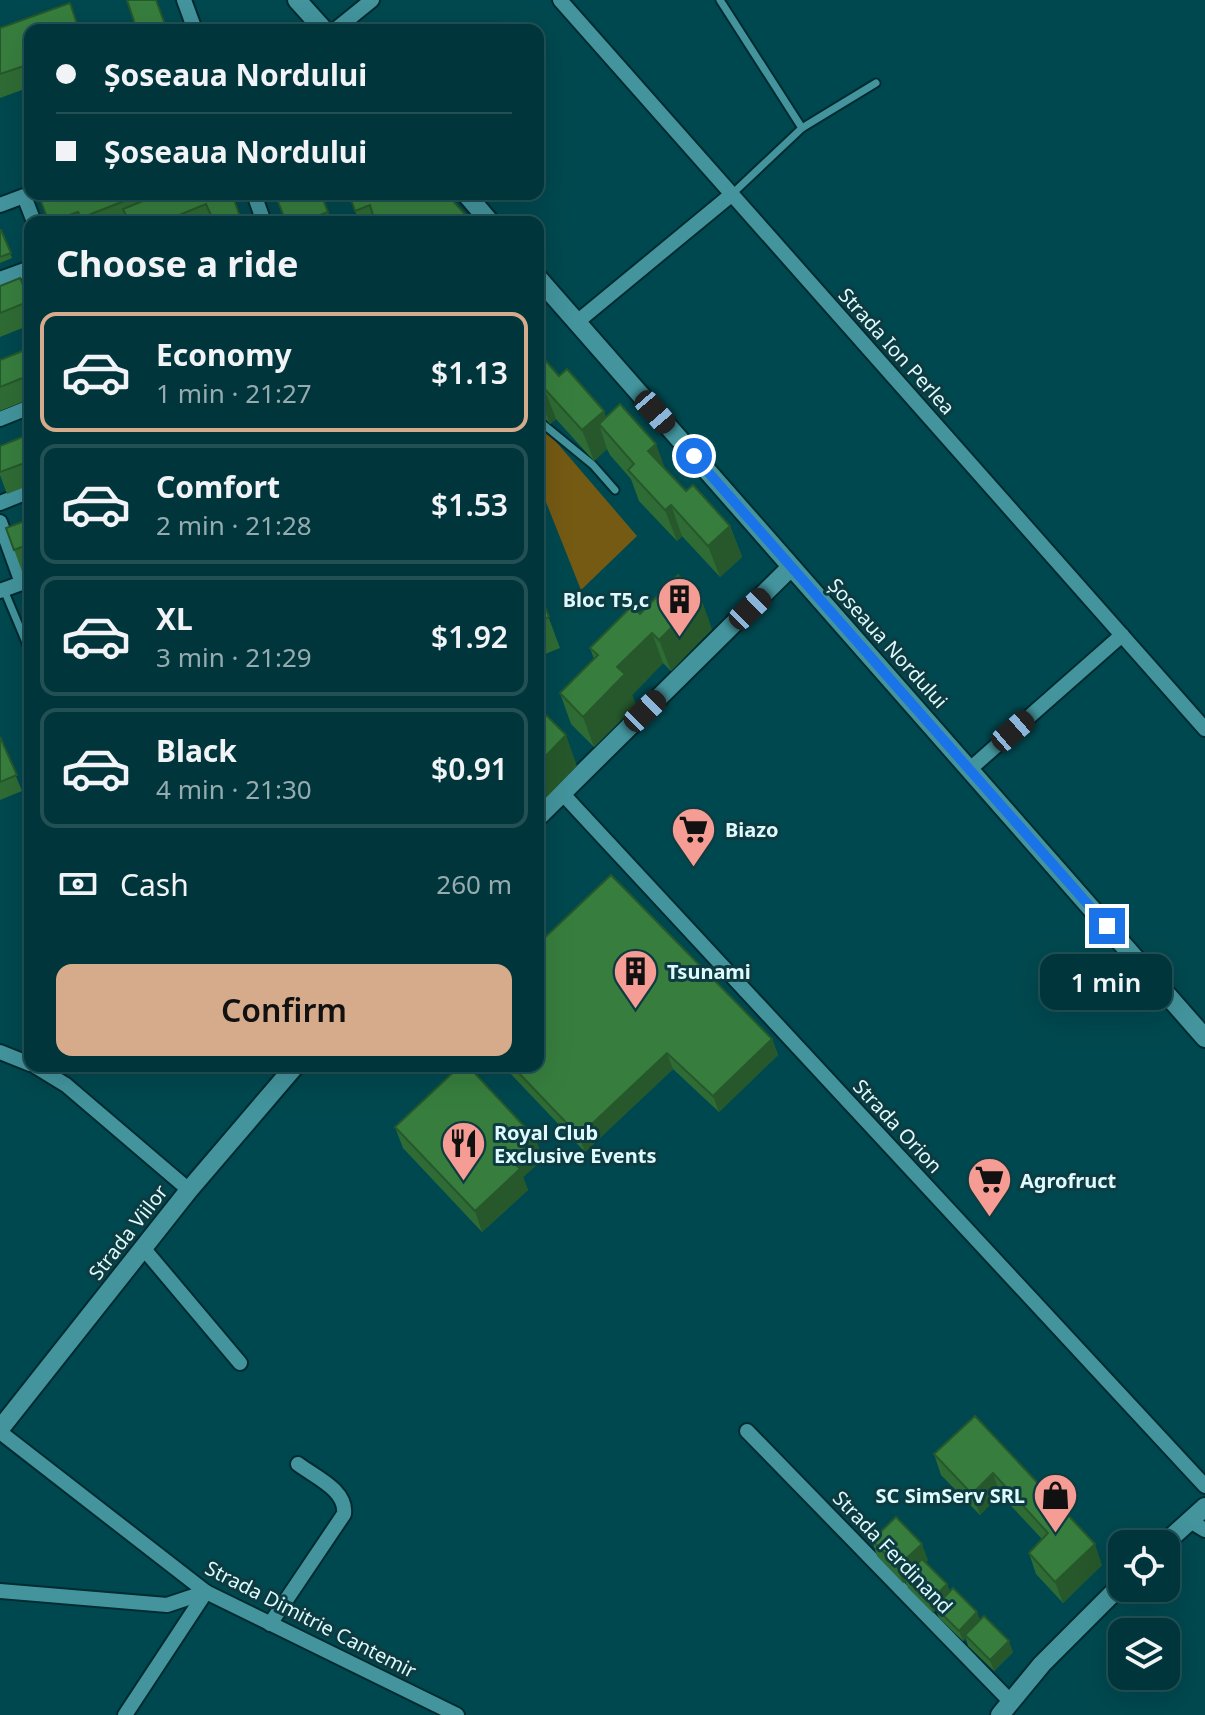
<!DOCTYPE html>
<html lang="en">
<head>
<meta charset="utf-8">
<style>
	:root { --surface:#00363b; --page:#0e4146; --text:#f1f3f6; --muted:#95abaf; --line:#225055; --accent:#d6ab8b }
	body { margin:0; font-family:"Noto Sans",sans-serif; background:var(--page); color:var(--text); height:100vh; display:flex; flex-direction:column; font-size:30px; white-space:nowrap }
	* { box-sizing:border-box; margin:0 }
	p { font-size:26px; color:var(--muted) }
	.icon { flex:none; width:44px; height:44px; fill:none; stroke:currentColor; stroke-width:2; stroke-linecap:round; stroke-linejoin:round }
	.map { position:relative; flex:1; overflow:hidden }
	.drawer { position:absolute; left:24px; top:216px; width:520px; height:856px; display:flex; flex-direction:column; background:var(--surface); border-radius:16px; box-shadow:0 8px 32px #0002,0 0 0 2px var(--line) }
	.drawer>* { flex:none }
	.banner { position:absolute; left:24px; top:24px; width:520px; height:176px; border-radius:16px; box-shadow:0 8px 32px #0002,0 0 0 2px var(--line); display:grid; align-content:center; height:176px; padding:0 32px; background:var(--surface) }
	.controls { position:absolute; left:1108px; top:1530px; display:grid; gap:16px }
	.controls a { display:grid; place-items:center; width:72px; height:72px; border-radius:16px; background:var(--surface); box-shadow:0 8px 32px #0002,0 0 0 2px var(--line); font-size:40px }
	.end { position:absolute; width:36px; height:36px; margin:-18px; border:10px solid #1a73e8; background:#fff; box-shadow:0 0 0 4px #fff }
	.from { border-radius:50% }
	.bubble { position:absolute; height:56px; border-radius:16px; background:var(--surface); box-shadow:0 8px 32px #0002,0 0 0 2px var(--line); font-size:26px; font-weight:600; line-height:56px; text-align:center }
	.car { position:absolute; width:24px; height:48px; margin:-24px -12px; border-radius:10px; box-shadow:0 0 6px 2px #0007; background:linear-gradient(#222 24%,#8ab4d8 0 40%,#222 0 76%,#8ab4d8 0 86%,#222 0) }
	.banner b { display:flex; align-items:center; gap:28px; height:76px; font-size:30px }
	.banner b+b { border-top:2px solid var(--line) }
	.banner i { width:20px; height:20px; background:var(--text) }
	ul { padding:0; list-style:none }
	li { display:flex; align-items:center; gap:24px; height:120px; margin:0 16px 12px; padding:0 16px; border:4px solid var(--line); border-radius:16px }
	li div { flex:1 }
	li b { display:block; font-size:30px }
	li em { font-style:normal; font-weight:600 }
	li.current { border-color:var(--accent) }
	li>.icon { width:72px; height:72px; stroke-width:1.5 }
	h2 { padding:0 32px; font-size:36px; line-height:96px }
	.pay { display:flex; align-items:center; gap:20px; height:88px; padding:0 32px; font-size:30px }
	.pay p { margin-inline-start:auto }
	.cta { display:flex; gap:16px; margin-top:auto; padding:16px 32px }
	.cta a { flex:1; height:92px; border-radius:16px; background:var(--accent); color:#111; font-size:32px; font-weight:600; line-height:92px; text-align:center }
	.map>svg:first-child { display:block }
	.green { fill:#755a14 }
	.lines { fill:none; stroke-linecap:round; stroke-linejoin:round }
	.service-casing { stroke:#002b30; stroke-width:11 }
	.minor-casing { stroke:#002b30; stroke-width:18 }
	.tertiary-casing { stroke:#002b30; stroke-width:22 }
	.service { stroke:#43949d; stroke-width:7 }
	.minor { stroke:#43949d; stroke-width:14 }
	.tertiary { stroke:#43949d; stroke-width:18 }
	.wall { fill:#2f6c35 }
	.shaded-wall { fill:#26582b }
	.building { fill:#377e3e; stroke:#26582b; stroke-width:2 }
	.route { stroke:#1a73e8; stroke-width:10 }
	.labels { text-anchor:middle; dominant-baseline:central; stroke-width:6; stroke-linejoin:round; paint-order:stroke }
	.street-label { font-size:20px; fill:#ddfbff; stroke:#0e3b40 }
	.poi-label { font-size:20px; font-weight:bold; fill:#ddfbff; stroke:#0e3b40; text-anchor:start }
</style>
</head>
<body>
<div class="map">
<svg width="1205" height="1715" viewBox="0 0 1205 1715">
	<rect width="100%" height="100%" fill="#00484f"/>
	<polygon class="green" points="538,425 546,430 637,536 581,590 538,482"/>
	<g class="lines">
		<defs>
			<g id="service">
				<polyline points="720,0 802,128"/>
				<polyline points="731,195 802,128 876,83"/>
				<polyline points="538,420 593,465 615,490"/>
				<polyline points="4,590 30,652"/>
			</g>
			<g id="minor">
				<polyline points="184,0 195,30"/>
				<polyline points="560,0 1205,729"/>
				<polyline points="335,30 372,0"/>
				<polyline points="254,194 264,222"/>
				<polyline points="0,205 24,196 34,222"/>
				<polyline points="0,279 30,268"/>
				<polyline points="577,322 731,195"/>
				<polyline points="0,419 30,407"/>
				<polyline points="0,503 30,491"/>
				<polyline points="0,522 22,583"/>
				<polyline points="0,591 30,580"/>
				<polyline points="970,769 1122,635"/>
				<polyline points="562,793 1205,1486"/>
				<polyline points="0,1052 30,1064"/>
				<polyline points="35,1066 66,1085 189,1190"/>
				<polyline points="144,1249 240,1363"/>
				<polyline points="747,1431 1010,1701"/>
				<polyline points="0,1432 206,1592 457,1715"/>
				<polyline points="1190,1521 1205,1530"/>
				<polyline points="0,1591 167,1605 206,1592"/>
				<path d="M270,1624l74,-110c3,-24 -29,-37 -46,-50"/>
				<polyline points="125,1715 206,1592"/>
			</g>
			<g id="tertiary">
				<polyline points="297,0 324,30"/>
				<polyline points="466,194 490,222"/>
				<polyline points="538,278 1205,1038"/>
				<polyline points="538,817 791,567"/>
				<polyline points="0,1429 189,1190 295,1066"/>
				<polyline points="1164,1544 1205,1507"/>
				<polyline points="1000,1715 1042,1664 1122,1584"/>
			</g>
		</defs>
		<use href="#service" class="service-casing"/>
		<use href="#minor" class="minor-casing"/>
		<use href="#tertiary" class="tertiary-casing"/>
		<use href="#service" class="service"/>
		<use href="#minor" class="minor"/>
		<use href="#tertiary" class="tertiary"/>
	</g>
	<g class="wall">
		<polygon points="0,28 30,30 30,87 0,98"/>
		<polygon points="38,194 232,194 242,222 48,222"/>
		<polygon points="321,194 332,222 286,222"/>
		<polygon points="349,194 472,222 359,222"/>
		<polygon points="0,230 1,230 12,258 0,263"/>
		<polygon points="0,286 30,301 30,325 0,337"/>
		<polygon points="538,342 544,358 559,376 666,470 686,491 730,526 742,557 720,577 682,536 677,541 639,501 631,479 610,455 607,449 594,461 556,419 550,424 538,410"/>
		<polygon points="30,348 30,399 0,411 0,360"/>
		<polygon points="30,434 30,485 7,494 0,475 0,446"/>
		<polygon points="30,519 30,568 22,571 6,528"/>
		<polygon points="538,589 560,648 538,657"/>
		<polygon points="640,614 712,629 671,671 663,663 632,695 636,705 594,747 571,724 560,693 594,659 590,648"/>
		<polygon points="0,737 22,791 0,800"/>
		<polygon points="772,1039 778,1055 719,1112 673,1069 585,1152 506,1069 505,1066 538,1066"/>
		<polygon points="395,1127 535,1138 543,1159 523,1177 528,1190 482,1232 403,1148"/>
		<polygon points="975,1416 1102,1565 1063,1603 1036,1574 1029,1553 1042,1539 1000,1494 980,1515 941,1475 934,1454"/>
		<polygon points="872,1540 928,1560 925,1562 947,1584 950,1592 1013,1652 994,1671 968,1646 966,1638 963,1641 939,1618 936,1610 933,1613 908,1588 905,1581 903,1583 877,1556"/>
	</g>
	<g class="shaded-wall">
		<polygon points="538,342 544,358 538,363"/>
		<polygon points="544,388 556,419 550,424 538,393"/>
		<polygon points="604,411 615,442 599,424 607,449 594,461 582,430"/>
		<polygon points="656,444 667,474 648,451"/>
		<polygon points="671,505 682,536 677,541 665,510"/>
		<polygon points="730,526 742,557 720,577 708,546"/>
		<polygon points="701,598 712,629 671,671 659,640"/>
		<polygon points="652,633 663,663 632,695 636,705 594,747 583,717 617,667"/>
		<polygon points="566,735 577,766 538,806 538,764"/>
		<polygon points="772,1039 778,1055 719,1112 713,1096"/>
		<polygon points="667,1053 673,1069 585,1152 579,1136"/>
		<polygon points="535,1138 543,1159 523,1177 528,1190 482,1232 475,1211 512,1160"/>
		<polygon points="993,1473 1000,1494 980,1515 972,1494"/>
		<polygon points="922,1544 928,1560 907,1580 904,1577 905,1581 903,1583 897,1567"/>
		<polygon points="1095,1544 1102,1565 1063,1603 1055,1582"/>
		<polygon points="947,1584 951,1595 935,1607 936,1610 933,1613 929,1602"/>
		<polygon points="977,1612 981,1622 965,1635 966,1638 963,1641 959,1631"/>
		<polygon points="1009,1641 1013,1652 994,1671 990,1660"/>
	</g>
	<g class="building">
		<polygon points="127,0 156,0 167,30 137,30"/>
		<polygon points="70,3 79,30 30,30 30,64 0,74 0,28"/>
		<polygon points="38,194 142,194 81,218 78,212 49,222"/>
		<polygon points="160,194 232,194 242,222 214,222 206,204 162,222 129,222 123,209"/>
		<polygon points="275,194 321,194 328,212 302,222 286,222"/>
		<polygon points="349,194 447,194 472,222 375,222 370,205 355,211"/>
		<polygon points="0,230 1,230 11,253 0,257"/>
		<polygon points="20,278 30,301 0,313 0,286"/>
		<polygon points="30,348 30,375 0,387 0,360"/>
		<polygon points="538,352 559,376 567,369 604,411 582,430 544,388 538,392"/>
		<polygon points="620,404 656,444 648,451 686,491 693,485 730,526 708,546 671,505 665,510 628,470 634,464 599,424"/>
		<polygon points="30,434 30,461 0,472 0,446"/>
		<polygon points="30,519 30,544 14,550 6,528"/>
		<polygon points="678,575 701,598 659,640 652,633 617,667 625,674 583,717 560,693 598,655 590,648 632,606 640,614"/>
		<polygon points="538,589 549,617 538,622"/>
		<polygon points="543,712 566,735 538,764 538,717"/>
		<polygon points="0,737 17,775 0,782"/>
		<polygon points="611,875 772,1039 713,1096 667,1053 579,1136 512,1066 538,1066 538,944"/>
		<polygon points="460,1066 468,1066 535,1138 512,1160 520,1169 475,1211 395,1127"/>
		<polygon points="975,1416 1095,1544 1055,1582 1029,1553 1048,1533 993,1473 972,1494 934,1454"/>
		<polygon points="896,1517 922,1544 897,1567 872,1540"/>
		<polygon points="922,1559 947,1584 929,1602 904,1577"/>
		<polygon points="953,1588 977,1612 959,1631 935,1607"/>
		<polygon points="984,1616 1009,1641 990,1660 965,1635"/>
	</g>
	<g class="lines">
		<polyline class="route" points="694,456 1107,926"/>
	</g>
	<defs>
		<symbol id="building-pin" viewBox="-11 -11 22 30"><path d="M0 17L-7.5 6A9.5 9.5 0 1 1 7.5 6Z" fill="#f59c94" stroke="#0e3b40"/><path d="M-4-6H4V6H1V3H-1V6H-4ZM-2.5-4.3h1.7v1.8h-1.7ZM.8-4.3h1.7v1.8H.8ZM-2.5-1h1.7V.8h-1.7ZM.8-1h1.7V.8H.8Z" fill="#111"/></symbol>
		<symbol id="supermarket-pin" viewBox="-11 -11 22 30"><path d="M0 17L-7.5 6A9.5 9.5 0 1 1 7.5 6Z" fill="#f59c94" stroke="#0e3b40"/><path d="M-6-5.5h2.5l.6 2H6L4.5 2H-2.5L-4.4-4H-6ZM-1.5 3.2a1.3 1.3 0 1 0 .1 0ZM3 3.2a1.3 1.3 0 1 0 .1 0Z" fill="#111"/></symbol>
		<symbol id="restaurant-pin" viewBox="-11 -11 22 30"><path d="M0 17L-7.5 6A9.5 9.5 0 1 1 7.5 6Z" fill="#f59c94" stroke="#0e3b40"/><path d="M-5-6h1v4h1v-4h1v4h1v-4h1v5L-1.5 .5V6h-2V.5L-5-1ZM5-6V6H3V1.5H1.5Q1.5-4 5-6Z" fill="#111"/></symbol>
		<symbol id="shop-pin" viewBox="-11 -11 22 30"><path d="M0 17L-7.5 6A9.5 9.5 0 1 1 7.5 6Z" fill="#f59c94" stroke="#0e3b40"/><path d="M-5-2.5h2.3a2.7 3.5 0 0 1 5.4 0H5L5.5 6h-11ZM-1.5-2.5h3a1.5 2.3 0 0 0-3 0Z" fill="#111"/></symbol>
	</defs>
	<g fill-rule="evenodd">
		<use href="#building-pin" x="654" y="574" width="51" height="69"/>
		<use href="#supermarket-pin" x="668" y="804" width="51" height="69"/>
		<use href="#building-pin" x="610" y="946" width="51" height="69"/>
		<use href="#restaurant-pin" x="438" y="1118" width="51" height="69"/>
		<use href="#supermarket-pin" x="964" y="1154" width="51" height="69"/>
		<use href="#shop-pin" x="1030" y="1470" width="51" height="69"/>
	</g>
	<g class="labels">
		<g class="street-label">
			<text transform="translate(897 351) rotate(48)">Strada Ion Perlea</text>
			<text transform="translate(888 643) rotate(48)">Șoseaua Nordului</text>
			<text transform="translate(898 1126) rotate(47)">Strada Orion</text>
			<text transform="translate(128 1232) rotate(-52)">Strada Viilor</text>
			<text transform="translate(893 1552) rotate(46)">Strada Ferdinand</text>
			<text transform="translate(311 1619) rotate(27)">Strada Dimitrie Cantemir</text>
		</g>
		<g class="poi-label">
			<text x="649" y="599" text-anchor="end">Bloc T5,c</text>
			<text x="725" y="829">Biazo</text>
			<text x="667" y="971">Tsunami</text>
			<text x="494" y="1132">Royal Club<tspan x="494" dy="23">Exclusive Events</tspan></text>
			<text x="1020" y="1180">Agrofruct</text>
			<text x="1025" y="1495" text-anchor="end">SC SimServ SRL</text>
		</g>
	</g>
</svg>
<div class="controls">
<a><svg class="icon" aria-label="locate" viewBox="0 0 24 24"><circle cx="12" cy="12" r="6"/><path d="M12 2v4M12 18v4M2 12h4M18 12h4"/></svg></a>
<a><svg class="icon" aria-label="layers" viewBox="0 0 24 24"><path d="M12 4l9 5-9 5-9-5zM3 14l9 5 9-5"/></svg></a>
</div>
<i class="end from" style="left:694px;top:456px"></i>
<i class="end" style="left:1107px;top:926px"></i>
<div class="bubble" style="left:1040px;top:954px;width:132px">1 min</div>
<i class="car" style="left:655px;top:412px;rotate:139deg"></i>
<i class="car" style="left:750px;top:609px;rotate:46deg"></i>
<i class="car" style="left:645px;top:711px;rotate:46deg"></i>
<i class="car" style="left:1013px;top:731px;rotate:49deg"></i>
<div class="banner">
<b><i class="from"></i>Șoseaua Nordului</b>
<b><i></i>Șoseaua Nordului</b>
</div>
<section class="drawer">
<h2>Choose a ride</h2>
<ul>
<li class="current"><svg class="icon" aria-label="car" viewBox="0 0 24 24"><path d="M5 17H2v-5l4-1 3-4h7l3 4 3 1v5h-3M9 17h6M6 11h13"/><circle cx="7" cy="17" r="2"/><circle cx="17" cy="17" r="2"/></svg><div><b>Economy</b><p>1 min · 21:27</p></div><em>$1.13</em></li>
<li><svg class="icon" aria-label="car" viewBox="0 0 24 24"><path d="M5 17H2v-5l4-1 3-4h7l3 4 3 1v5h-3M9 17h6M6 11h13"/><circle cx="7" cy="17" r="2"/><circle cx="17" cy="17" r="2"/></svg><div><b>Comfort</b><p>2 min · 21:28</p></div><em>$1.53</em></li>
<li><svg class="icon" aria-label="car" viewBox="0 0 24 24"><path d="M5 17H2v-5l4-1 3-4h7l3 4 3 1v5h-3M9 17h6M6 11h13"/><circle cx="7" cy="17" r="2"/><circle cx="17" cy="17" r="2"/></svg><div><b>XL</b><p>3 min · 21:29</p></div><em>$1.92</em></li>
<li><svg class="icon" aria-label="car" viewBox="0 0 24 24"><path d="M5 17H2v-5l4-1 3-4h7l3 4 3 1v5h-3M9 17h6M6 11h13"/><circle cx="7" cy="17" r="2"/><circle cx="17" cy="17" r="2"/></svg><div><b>Black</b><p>4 min · 21:30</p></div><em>$0.91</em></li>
</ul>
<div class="pay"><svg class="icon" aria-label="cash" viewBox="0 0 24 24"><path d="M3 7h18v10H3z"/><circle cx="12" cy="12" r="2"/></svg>Cash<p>260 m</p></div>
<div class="cta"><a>Confirm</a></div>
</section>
</div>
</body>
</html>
